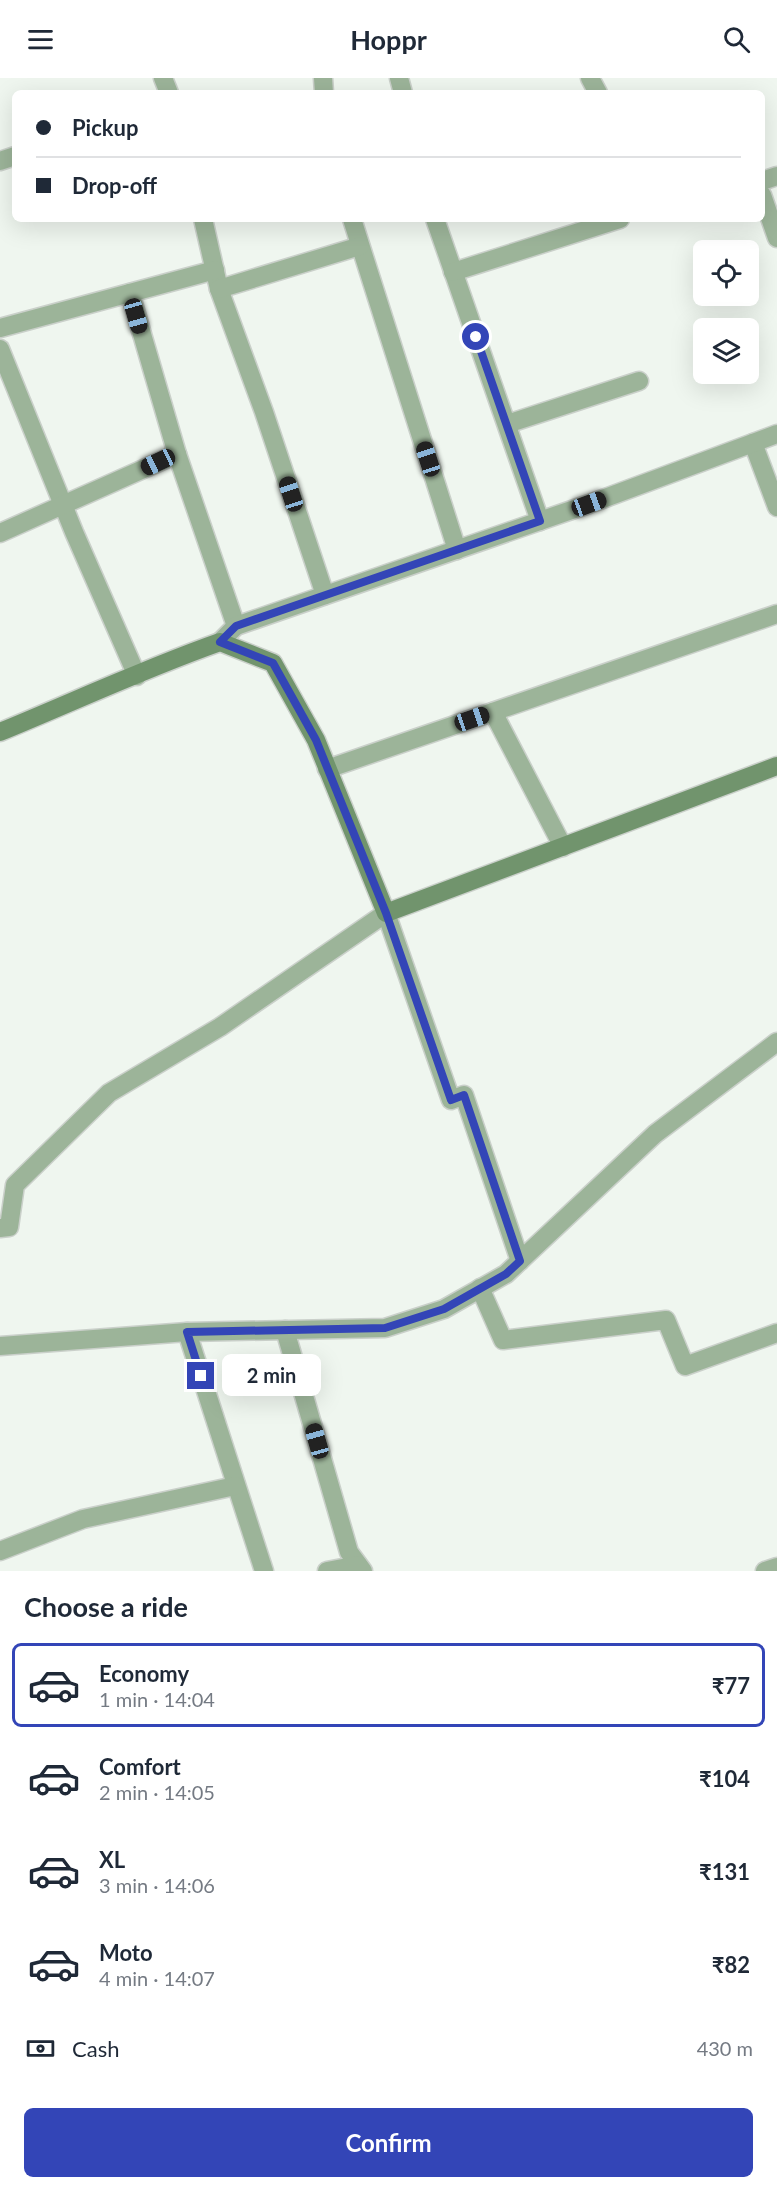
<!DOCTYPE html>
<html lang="en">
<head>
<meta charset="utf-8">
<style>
	:root { --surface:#fff; --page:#f2f2f3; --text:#1f2937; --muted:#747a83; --line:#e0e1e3; --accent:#3345b7 }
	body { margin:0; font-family:Lato,sans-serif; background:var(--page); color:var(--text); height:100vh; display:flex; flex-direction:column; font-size:22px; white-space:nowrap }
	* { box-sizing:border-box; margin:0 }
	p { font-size:20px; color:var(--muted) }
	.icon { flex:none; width:33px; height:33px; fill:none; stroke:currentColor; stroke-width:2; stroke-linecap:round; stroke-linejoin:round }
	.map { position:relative; height:1493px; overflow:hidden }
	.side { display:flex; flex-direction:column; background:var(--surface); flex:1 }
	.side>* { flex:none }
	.hud { position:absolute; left:12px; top:12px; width:753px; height:132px; border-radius:9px; box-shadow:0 6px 24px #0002; display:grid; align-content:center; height:132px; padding:0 24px; background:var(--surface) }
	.buttons { position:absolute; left:693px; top:162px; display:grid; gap:12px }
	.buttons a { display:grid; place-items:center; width:66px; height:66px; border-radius:9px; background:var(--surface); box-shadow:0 6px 24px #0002; font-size:30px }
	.end { position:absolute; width:27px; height:27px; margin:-14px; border:8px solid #3345b7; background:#fff; box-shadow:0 0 0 3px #fff }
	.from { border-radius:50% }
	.bubble { position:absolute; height:42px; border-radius:9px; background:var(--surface); box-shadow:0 6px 24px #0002; font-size:20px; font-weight:700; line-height:42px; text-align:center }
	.car { position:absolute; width:18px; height:36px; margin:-18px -9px; border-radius:8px; box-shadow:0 0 4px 2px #0007; background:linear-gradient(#222 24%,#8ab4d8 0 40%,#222 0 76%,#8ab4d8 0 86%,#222 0) }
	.hud b { display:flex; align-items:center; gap:21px; height:57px; font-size:22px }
	.hud b+b { border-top:2px solid var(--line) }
	.hud i { width:15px; height:15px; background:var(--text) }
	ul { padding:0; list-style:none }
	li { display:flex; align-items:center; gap:18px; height:84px; margin:0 12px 9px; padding:0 12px; border:3px solid transparent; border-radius:9px }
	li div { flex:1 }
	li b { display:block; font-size:22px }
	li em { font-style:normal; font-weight:700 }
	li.active { border-color:var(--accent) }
	li>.icon { width:54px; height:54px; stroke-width:1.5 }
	h2 { padding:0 24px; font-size:27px; line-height:72px }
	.pay { display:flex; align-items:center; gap:15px; height:66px; padding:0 24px; font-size:22px }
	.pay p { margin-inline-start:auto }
	.button { display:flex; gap:12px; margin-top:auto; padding:12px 24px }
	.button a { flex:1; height:69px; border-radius:9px; background:var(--accent); color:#fff; font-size:24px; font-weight:700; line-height:69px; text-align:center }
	header { display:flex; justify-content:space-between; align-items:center; height:78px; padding:0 24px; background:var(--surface); font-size:27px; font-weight:700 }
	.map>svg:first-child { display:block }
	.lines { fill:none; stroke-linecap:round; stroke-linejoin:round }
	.street-casing { stroke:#cad0ca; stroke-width:21 }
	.secondary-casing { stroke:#cad0ca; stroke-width:21 }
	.street { stroke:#9cb499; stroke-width:18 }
	.secondary { stroke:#71946d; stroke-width:18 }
	.route { stroke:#3345b7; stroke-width:8 }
</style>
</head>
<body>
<header><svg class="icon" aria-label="menu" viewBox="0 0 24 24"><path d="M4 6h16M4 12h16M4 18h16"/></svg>Hoppr<svg class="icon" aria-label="search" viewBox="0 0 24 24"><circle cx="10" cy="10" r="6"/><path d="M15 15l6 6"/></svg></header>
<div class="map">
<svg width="777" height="1493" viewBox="0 0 777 1493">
	<rect width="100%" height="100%" fill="#eff6ef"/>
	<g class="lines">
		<defs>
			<g id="street">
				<polyline points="163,0 169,15"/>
				<polyline points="323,0 324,15"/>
				<polyline points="399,0 403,15"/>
				<polyline points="590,0 598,15"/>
				<polyline points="0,83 15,78"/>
				<polyline points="762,103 777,98"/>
				<polyline points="762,117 777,160"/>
				<polyline points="203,141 219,211 264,334 325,517"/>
				<polyline points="352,141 457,472"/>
				<polyline points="435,141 540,443"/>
				<polyline points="453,194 620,141"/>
				<polyline points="219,211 360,168"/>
				<polyline points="130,215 177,376 236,548"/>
				<polyline points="0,250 215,192"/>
				<polyline points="0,271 74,454 137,598"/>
				<polyline points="507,346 639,303"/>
				<polyline points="753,365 777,429"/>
				<polyline points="0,455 177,376"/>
				<polyline points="220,564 236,548 589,426 777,356"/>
				<polyline points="493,634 563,769"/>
				<polyline points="327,691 777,536"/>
				<polyline points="0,1150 9,1149 15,1107 109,1015 220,949 386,835 451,1022 464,1017 520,1183"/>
				<polyline points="480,1210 503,1262 666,1242 685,1288 777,1255"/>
				<polyline points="285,1252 349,1474 363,1493"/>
				<polyline points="187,1254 264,1493"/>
				<polyline points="0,1268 187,1254 385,1250 444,1231 506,1196 655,1056 777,964"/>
				<polyline points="0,1473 83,1441 235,1408"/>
				<polyline points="327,1493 358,1487"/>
				<polyline points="765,1493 777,1489"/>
			</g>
			<path id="secondary" d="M0,654c73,-30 146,-64 220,-90l53,21 43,77 70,173 391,-147"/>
		</defs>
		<use href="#street" class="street-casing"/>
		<use href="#secondary" class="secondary-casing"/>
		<use href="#street" class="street"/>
		<use href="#secondary" class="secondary"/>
	</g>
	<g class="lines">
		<polyline class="route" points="201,1298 187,1254 385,1250 444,1231 506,1196 520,1183 464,1017 451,1022 386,835 316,662 273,585 220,564 236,548 540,443 476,259"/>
	</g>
</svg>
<div class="buttons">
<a><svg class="icon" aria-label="locate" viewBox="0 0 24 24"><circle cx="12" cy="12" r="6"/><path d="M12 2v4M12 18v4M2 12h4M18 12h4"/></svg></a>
<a><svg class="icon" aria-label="layers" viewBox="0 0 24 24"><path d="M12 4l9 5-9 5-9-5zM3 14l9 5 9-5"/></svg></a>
</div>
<i class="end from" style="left:476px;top:259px"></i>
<i class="end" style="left:201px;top:1298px"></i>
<div class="bubble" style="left:222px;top:1276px;width:99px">2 min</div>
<i class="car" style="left:136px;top:238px;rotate:164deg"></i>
<i class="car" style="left:428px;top:381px;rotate:342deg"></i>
<i class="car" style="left:158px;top:384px;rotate:245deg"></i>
<i class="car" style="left:291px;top:416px;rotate:342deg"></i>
<i class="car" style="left:589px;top:426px;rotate:70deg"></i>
<i class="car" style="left:472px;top:641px;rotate:71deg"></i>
<i class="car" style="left:317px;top:1363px;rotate:344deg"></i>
<div class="hud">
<b><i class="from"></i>Pickup</b>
<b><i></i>Drop-off</b>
</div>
</div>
<section class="side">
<h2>Choose a ride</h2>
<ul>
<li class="active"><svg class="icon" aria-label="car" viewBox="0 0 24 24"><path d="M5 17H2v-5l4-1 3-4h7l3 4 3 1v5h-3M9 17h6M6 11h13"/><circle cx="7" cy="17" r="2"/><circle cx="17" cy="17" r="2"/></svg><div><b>Economy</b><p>1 min · 14:04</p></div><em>₹77</em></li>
<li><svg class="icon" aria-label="car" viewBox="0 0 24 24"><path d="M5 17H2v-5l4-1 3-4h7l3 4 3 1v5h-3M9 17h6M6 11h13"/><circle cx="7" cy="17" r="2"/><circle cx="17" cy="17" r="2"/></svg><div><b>Comfort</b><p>2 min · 14:05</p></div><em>₹104</em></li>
<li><svg class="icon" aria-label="car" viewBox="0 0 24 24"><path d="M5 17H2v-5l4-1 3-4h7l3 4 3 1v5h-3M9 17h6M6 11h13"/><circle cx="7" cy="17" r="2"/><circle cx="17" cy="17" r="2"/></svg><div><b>XL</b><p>3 min · 14:06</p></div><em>₹131</em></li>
<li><svg class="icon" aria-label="car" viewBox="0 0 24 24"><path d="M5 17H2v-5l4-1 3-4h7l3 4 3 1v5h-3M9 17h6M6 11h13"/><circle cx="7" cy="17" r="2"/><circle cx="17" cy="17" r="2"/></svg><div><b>Moto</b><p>4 min · 14:07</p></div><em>₹82</em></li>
</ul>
<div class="pay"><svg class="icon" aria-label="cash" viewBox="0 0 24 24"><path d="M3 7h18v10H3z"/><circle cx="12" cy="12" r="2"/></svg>Cash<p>430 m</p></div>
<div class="button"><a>Confirm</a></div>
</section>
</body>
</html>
